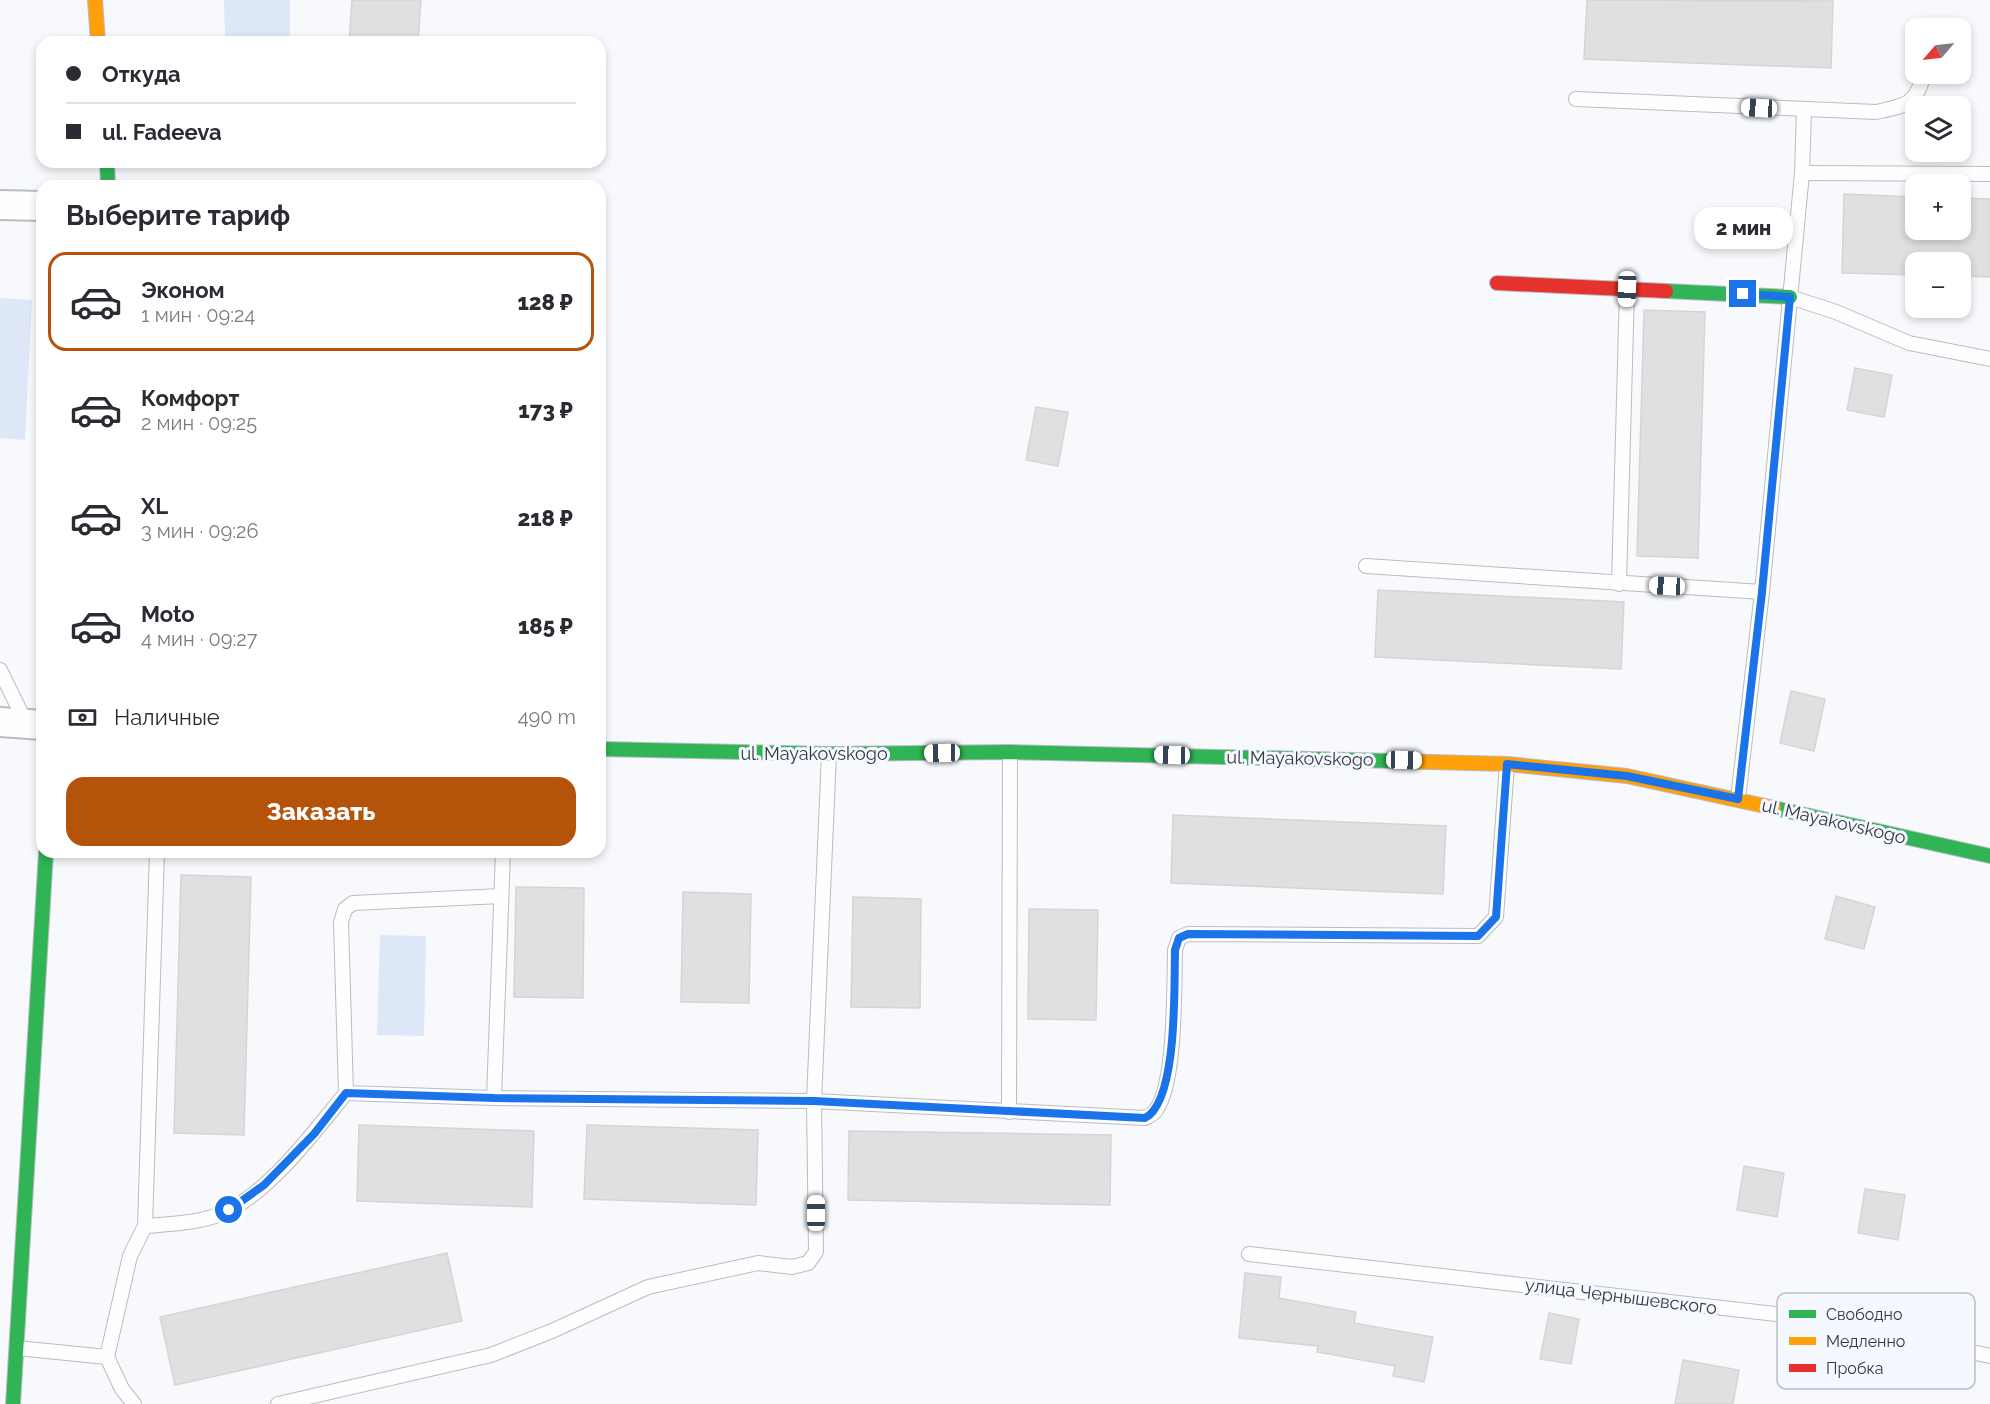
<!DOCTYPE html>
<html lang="ru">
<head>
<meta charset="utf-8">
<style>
	:root { --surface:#fff; --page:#f7f7f7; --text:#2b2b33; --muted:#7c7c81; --line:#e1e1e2; --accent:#b45309 }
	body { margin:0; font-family:Raleway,sans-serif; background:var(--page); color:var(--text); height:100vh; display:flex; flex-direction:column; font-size:22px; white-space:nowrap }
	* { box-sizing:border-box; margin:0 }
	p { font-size:20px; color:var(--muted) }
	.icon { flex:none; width:33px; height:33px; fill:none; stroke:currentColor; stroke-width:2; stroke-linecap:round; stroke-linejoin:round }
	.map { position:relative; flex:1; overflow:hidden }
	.details { position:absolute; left:36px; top:180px; width:570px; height:678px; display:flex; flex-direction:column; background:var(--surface); border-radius:18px; box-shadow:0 3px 9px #0003 }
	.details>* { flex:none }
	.guide { position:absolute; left:36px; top:36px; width:570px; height:132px; border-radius:18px; box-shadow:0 3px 9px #0003; display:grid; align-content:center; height:132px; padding:0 30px; background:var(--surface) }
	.needle { width:39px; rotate:242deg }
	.fabs { position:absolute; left:1905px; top:18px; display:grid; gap:12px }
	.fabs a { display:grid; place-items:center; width:66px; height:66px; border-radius:12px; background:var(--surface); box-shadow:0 3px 9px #0003; font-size:30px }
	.end { position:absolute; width:27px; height:27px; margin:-14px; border:8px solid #1a73e8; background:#fff; box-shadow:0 0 0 3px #fff }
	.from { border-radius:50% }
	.bubble { position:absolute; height:42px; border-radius:18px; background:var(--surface); box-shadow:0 3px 9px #0003; font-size:20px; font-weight:800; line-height:42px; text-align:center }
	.car { position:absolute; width:18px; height:36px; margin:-18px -9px; border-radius:8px; box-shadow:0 0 4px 2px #0007; background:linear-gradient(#fff 24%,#345 0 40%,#fff 0 76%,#345 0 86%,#fff 0) }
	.guide b { display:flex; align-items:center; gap:21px; height:57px; font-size:22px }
	.guide b+b { border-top:2px solid var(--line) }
	.guide i { width:15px; height:15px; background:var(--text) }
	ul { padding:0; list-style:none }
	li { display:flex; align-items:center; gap:18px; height:99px; margin:0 12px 9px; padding:0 18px; border:3px solid transparent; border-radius:18px }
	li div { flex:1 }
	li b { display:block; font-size:22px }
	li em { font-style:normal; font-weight:800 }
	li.current { border-color:var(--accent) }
	li>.icon { width:54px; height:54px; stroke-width:1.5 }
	h2 { padding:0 30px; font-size:27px; line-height:72px }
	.pay { display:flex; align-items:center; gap:15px; height:66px; padding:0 30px; font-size:22px }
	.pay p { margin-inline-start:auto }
	.button { display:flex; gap:12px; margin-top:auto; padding:12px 30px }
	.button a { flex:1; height:69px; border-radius:18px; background:var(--accent); color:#fff; font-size:24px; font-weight:800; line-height:69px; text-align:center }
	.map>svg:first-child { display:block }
	.green { fill:#dee7f8 }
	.building { fill:#dee1df; stroke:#d3d6d4; stroke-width:1.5 }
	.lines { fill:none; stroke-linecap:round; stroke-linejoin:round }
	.lane-casing { stroke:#b9bcc0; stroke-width:16 }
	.street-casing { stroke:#b9bcc0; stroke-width:32 }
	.fast-casing { stroke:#b9bcc0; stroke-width:16 }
	.slow-casing { stroke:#b9bcc0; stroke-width:16 }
	.jam-casing { stroke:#b9bcc0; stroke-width:16 }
	.lane { stroke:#fefeff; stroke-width:14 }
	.street { stroke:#fefeff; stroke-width:28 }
	.fast { stroke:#30b455; stroke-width:14 }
	.slow { stroke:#ff9f0a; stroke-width:14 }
	.jam { stroke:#e5322d; stroke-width:14 }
	.route { stroke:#1a73e8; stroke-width:8 }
	.labels { text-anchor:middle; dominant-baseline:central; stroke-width:6; stroke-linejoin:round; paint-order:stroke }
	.street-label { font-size:18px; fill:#35393f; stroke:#f5f8ff }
	.key { fill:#f5f8ff; stroke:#bbbfc5; stroke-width:1.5 }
	.key-label { font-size:16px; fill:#35393f }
</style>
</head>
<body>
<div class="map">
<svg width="1990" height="1404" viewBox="0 0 1990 1404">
	<rect width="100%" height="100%" fill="#f7f9fd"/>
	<g class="green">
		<polygon points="224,0 290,0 290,42 225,42"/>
		<polygon points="0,298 32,300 25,440 0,438"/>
		<polygon points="380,935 426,936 424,1036 377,1035"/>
	</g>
	<g class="building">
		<polygon points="352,0 421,0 418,42 349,42"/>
		<polygon points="1587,0 1833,1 1831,68 1584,59"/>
		<polygon points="1844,194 1916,197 1916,230 1960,230 1960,198 1990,199 1990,277 1960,276 1960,262 1916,262 1916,275 1842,273"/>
		<polygon points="1644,310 1705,312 1698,558 1637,556"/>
		<polygon points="1855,368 1892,375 1884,417 1847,410"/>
		<polygon points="1036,407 1068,412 1058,466 1026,460"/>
		<polygon points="1378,590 1624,602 1621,669 1375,657"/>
		<polygon points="1791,691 1825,699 1814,751 1780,743"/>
		<polygon points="1173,815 1446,826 1443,894 1171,883"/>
		<polygon points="181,875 251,877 244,1135 174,1133"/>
		<polygon points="516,887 584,888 583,998 514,997"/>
		<polygon points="683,892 751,894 749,1003 681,1002"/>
		<polygon points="1836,896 1875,907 1864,949 1825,939"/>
		<polygon points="853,897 921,899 920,1008 851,1007"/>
		<polygon points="1029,909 1098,910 1096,1020 1028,1019"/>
		<polygon points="359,1125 534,1131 532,1207 357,1201"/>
		<polygon points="587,1125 758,1130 756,1205 584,1199"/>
		<polygon points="849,1131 1111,1135 1110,1205 848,1200"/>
		<polygon points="1744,1166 1784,1173 1777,1217 1737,1210"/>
		<polygon points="1865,1189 1905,1195 1898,1240 1858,1233"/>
		<polygon points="447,1253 462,1321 175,1385 160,1317"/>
		<polygon points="1245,1273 1281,1277 1279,1298 1356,1312 1354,1323 1433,1337 1424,1382 1393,1376 1395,1366 1317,1352 1318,1346 1239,1338"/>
		<polygon points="1549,1313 1579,1319 1571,1364 1540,1359"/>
		<polygon points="1683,1360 1739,1370 1733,1404 1675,1404"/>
	</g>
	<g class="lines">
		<defs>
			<g id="lane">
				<path d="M1576,99l300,13c29,-6 40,-7 48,-38"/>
				<polyline points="1802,173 1990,174"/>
				<polyline points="1790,297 1836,312 1909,343 1990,359"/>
				<polyline points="1366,566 1762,592"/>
				<polyline points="1619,584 1627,289"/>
				<polyline points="0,670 26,723"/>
				<polyline points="1738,799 1762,592 1802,173 1804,110"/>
				<path d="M346,1093l148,5 320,3 331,17c4,-2 9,-4 11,-8 20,-27 18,-124 19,-160l4,-12 9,-4 290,2 18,-19 11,-153"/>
				<polyline points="494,1098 503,852"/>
				<polyline points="1009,1112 1010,752"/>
				<path d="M145,1226c27,-2 60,-3 85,-16 45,-25 84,-78 116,-117l-5,-171 4,-13 8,-6 148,-7"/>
				<polyline points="1249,1254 1802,1317 1990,1356"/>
				<polyline points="17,1348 107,1357 122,1389 134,1404"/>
				<polyline points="107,1357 130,1256 145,1226 157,852"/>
				<polyline points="278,1404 491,1355 552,1331 648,1287 758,1263 792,1267 808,1263 816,1252 814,1101 829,754"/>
			</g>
			<g id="street">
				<polyline points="0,205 42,206"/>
				<polyline points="0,722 42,725"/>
			</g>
			<g id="fast">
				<polyline points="107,162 108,186"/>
				<polyline points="1666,291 1790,297"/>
				<polyline points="600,749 829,754 1010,752 1393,761"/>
				<polyline points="1774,808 1990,856"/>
				<polyline points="13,1404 46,852"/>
			</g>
			<g id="slow">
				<polyline points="95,0 98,42"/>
				<polyline points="1393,761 1507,764 1627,776 1774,808"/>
			</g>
			<polyline id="jam" points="1497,283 1666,291"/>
		</defs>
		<use href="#lane" class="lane-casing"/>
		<use href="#street" class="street-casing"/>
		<use href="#fast" class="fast-casing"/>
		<use href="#slow" class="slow-casing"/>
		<use href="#jam" class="jam-casing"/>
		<use href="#lane" class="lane"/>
		<use href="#street" class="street"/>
		<use href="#fast" class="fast"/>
		<use href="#slow" class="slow"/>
		<use href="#jam" class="jam"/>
	</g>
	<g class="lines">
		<path class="route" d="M229,1210l35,-25 50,-51 32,-41 148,5 320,3 331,17c33,-17 29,-132 30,-168l4,-12 9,-4 290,2 18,-19 11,-153 120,12 111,23 24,-207 28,-295 -47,-3"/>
	</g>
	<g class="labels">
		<g class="street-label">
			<text x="814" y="753">ul. Mayakovskogo</text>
			<text transform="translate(1300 758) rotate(1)">ul. Mayakovskogo</text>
			<text transform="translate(1834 821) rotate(13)">ul. Mayakovskogo</text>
			<text transform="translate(1621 1296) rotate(7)">улица Чернышевского</text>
		</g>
	</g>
	<rect x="1777" y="1293" width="198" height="96" rx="9" class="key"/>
	<rect x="1789" y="1310" width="27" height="8" fill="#30b455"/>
	<rect x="1789" y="1337" width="27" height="8" fill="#ff9f0a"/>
	<rect x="1789" y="1364" width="27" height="8" fill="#e5322d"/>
	<g class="key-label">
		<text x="1826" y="1320">Свободно</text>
		<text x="1826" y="1347">Медленно</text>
		<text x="1826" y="1374">Пробка</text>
	</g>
</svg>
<div class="fabs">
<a><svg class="needle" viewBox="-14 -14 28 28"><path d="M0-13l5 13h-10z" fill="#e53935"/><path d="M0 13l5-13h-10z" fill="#7c7c81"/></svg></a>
<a><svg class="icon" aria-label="layers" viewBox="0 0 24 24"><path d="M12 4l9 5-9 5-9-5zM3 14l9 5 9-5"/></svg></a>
<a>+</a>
<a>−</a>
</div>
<i class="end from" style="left:229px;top:1210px"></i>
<i class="end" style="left:1743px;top:294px"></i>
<div class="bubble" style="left:1694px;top:207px;width:99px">2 мин</div>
<i class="car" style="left:1759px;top:108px;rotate:273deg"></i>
<i class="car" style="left:1627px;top:289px;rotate:182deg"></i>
<i class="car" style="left:1667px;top:586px;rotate:273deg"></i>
<i class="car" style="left:942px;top:753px;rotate:269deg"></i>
<i class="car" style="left:1172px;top:755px;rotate:271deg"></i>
<i class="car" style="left:1404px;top:760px;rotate:91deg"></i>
<i class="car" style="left:816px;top:1213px;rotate:0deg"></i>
<div class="guide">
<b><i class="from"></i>Откуда</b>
<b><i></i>ul. Fadeeva</b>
</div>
<section class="details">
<h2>Выберите тариф</h2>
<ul>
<li class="current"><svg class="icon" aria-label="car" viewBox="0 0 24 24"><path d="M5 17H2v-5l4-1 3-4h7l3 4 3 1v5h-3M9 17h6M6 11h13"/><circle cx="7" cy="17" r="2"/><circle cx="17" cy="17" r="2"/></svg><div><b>Эконом</b><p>1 мин · 09:24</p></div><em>128 ₽</em></li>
<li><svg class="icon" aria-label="car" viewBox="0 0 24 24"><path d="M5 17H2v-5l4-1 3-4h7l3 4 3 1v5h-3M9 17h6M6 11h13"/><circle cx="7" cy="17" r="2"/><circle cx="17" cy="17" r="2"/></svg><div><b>Комфорт</b><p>2 мин · 09:25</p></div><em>173 ₽</em></li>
<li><svg class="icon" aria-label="car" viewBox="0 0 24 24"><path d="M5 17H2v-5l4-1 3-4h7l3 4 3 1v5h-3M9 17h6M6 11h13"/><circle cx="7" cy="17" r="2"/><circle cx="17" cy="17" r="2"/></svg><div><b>XL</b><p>3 мин · 09:26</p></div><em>218 ₽</em></li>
<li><svg class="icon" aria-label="car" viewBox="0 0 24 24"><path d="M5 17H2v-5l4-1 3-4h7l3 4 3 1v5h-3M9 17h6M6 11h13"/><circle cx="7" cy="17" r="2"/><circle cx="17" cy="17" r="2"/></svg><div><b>Moto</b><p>4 мин · 09:27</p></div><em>185 ₽</em></li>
</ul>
<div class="pay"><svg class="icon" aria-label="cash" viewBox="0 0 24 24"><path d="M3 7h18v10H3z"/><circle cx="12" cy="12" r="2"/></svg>Наличные<p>490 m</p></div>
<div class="button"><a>Заказать</a></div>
</section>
</div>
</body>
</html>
